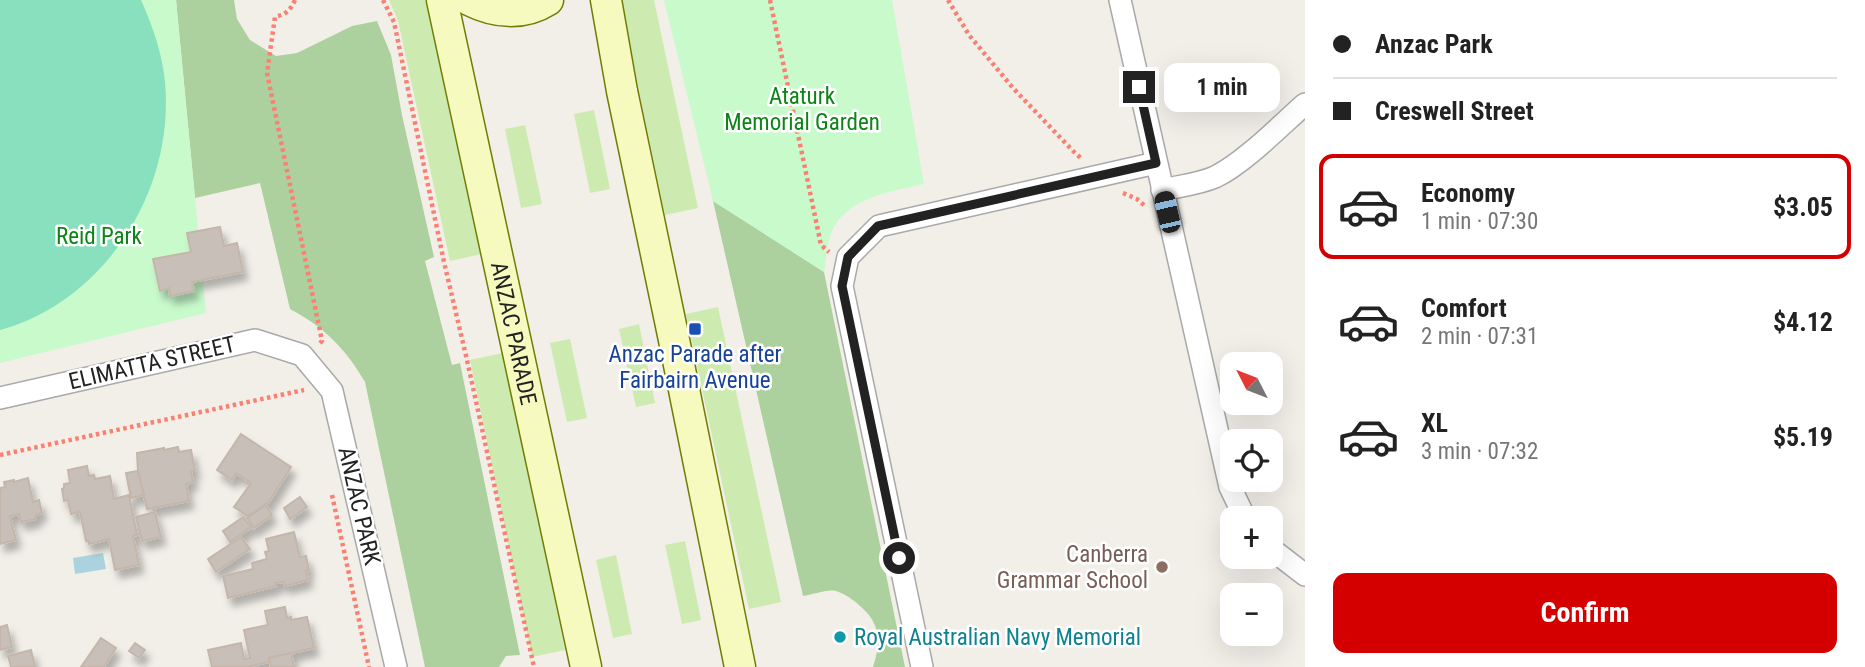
<!DOCTYPE html>
<html lang="en">
<head>
<meta charset="utf-8">
<style>
	:root { --surface:#fff; --page:#f6f6f6; --text:#222; --muted:#767676; --line:#e0e0e0; --accent:#d40000 }
	body { margin:0; font-family:"Roboto Condensed",sans-serif; background:var(--page); color:var(--text); height:100vh; display:flex; flex-direction:column; font-size:26px; white-space:nowrap }
	* { box-sizing:border-box; margin:0 }
	p { font-size:23px; color:var(--muted) }
	.icon { flex:none; width:38px; height:38px; fill:none; stroke:currentColor; stroke-width:2; stroke-linecap:round; stroke-linejoin:round }
	.map { position:relative; flex:1; overflow:hidden }
	.panel { display:flex; flex-direction:column; background:var(--surface); width:560px }
	.panel>* { flex:none }
	.top-card { display:grid; align-content:center; height:154px; padding:0 28px; background:var(--surface) }
	.needle { width:46px; rotate:312deg }
	.buttons { position:absolute; left:1220px; top:352px; display:grid; gap:14px }
	.buttons a { display:grid; place-items:center; width:63px; height:63px; border-radius:14px; background:var(--surface); box-shadow:0 7px 28px #0002; font-size:35px }
	.end { position:absolute; width:32px; height:32px; margin:-16px; border:9px solid #222; background:#fff; box-shadow:0 0 0 4px #fff }
	.from { border-radius:50% }
	.bubble { position:absolute; height:49px; border-radius:14px; background:var(--surface); box-shadow:0 7px 28px #0002; font-size:23px; font-weight:700; line-height:49px; text-align:center }
	.car { position:absolute; width:21px; height:42px; margin:-21px -10px; border-radius:9px; box-shadow:0 0 5px 2px #0007; background:linear-gradient(#222 24%,#8ab4d8 0 40%,#222 0 76%,#8ab4d8 0 86%,#222 0) }
	.top-card b { display:flex; align-items:center; gap:24px; height:66px; font-size:26px }
	.top-card b+b { border-top:2px solid var(--line) }
	.top-card i { width:18px; height:18px; background:var(--text) }
	ul { padding:0; list-style:none }
	li { display:flex; align-items:center; gap:21px; height:105px; margin:0 14px 10px; padding:0 14px; border:4px solid transparent; border-radius:14px }
	li div { flex:1 }
	li b { display:block; font-size:26px }
	li em { font-style:normal; font-weight:700 }
	li.active { border-color:var(--accent) }
	li>.icon { width:63px; height:63px; stroke-width:1.5 }
	.cta { display:flex; gap:14px; margin-top:auto; padding:14px 28px }
	.cta a { flex:1; height:80px; border-radius:14px; background:var(--accent); color:#fff; font-size:28px; font-weight:700; line-height:80px; text-align:center }
	main { display:flex; flex:1; min-height:0 }
	.map>svg:first-child { display:block }
	.grass { fill:#cdebb0 }
	.forest { fill:#add19e }
	.park { fill:#c8facc }
	.pitch { fill:#88e0be }
	.water { fill:#aad3df }
	.building { fill:#c7bfb8; stroke:#c4b6ab; stroke-width:2; filter:url(#shadow) }
	.lines { fill:none; stroke-linecap:round; stroke-linejoin:round }
	.street-casing { stroke:#a9a9a9; stroke-width:24 }
	.secondary-casing { stroke:#707d05; stroke-width:33 }
	.path { stroke:#fa8072; stroke-width:4.5; stroke-dasharray:3.5 3.5; stroke-linecap:butt }
	.street { stroke:#fff; stroke-width:21 }
	.secondary { stroke:#f7fabf; stroke-width:30 }
	.route { stroke:#222; stroke-width:9 }
	.transit-dot { fill:#1a4fb4; stroke:#fff; stroke-width:2.5 }
	.education-dot { fill:#8d6e63; stroke:#fff; stroke-width:2.5 }
	.culture-dot { fill:#0f9aa8; stroke:#fff; stroke-width:2.5 }
	.labels { text-anchor:middle; dominant-baseline:central; stroke-width:5; stroke-linejoin:round; paint-order:stroke }
	.park-label { font-size:23px; fill:#0c8416; stroke:#fff }
	.street-label { font-size:23px; fill:#222; stroke:#fff }
	.transit-label { font-size:23px; fill:#164399; stroke:#fff }
	.education-label { font-size:23px; fill:#785e54; stroke:#fff; text-anchor:end }
	.culture-label { font-size:23px; fill:#0d838f; stroke:#fff; text-anchor:start }
</style>
</head>
<body>
<main>
<div class="map">
<svg width="1305" height="667" viewBox="0 0 1305 667">
	<defs>
		<filter id="shadow"><feDropShadow dx="4.5" dy="8" stdDeviation="3.5" flood-color="#0004"/></filter>
	</defs>
	<rect width="100%" height="100%" fill="#f2efe9"/>
	<g class="grass">
		<polygon points="389,0 425,0 431,15 482,254 450,261 398,21"/>
		<polygon points="620,0 654,0 698,208 665,215"/>
		<polygon points="594,110 610,189 590,193 574,114"/>
		<polygon points="525,125 542,204 521,208 505,129"/>
		<polygon points="718,307 781,602 749,609 686,314"/>
		<polygon points="639,324 655,403 636,407 619,329"/>
		<polygon points="570,339 587,418 567,422 550,343"/>
		<polygon points="503,353 565,650 532,657 470,360"/>
		<polygon points="685,541 701,620 682,624 665,545"/>
		<polygon points="616,555 632,634 613,638 596,560"/>
	</g>
	<g class="forest">
		<path d="M176,0h58l3,19 13,21 26,16 21,-3 55,-27 25,-5 14,34 11,60 32,142 -9,4 27,104 8,-2 60,292 -14,1 -7,11h-74l-60,-285c-19,-33 -41,-55 -75,-73l-30,-126 -65,15z"/>
		<path d="M713,201l111,71 81,395h-32c8,-25 8,-43 -13,-61 -6,-6 -15,-12 -24,-15 -9,-2 -24,4 -33,5z"/>
	</g>
	<g class="park">
		<polygon points="0,0 176,0 206,313 0,363"/>
		<path d="M664,0h228l32,184c-32,7 -80,14 -93,50 -4,12 -5,26 -7,38l-111,-71z"/>
	</g>
	<path class="pitch" d="M0,0h141c12,27 21,53 24,82 10,107 -59,219 -165,248z"/>
	<polygon class="water" points="103,553 106,569 75,574 73,558"/>
	<g class="building">
		<polygon points="220,227 224,246 237,243 243,272 192,282 194,291 170,296 169,288 160,291 153,259 191,252 187,233"/>
		<polygon points="241,434 291,467 269,502 248,516 234,507 251,483 236,473 232,480 217,470"/>
		<polygon points="178,447 179,452 191,450 195,471 191,471 193,482 186,484 189,501 147,509 138,471 137,453 164,448 164,450"/>
		<polygon points="87,466 89,476 94,475 95,479 110,476 114,499 129,495 137,535 133,536 139,565 115,570 109,539 89,544 88,541 86,541 80,512 71,514 68,500 64,501 62,489 64,488 64,484 70,483 68,470"/>
		<polygon points="138,471 144,495 131,498 126,473"/>
		<polygon points="28,478 33,502 39,500 42,513 36,515 36,519 21,522 19,514 10,516 16,540 0,544 0,488 5,487 4,482 14,480 14,482"/>
		<polygon points="300,497 307,507 290,519 284,508"/>
		<polygon points="266,505 272,515 254,528 247,518"/>
		<polygon points="155,512 161,537 142,541 136,517"/>
		<polygon points="243,517 251,527 230,542 223,531"/>
		<polygon points="294,532 300,557 306,556 309,570 306,571 308,580 285,586 284,582 275,583 276,586 228,598 223,576 253,569 252,563 267,559 265,552 269,551 266,539"/>
		<polygon points="241,537 250,549 216,572 208,559"/>
		<polygon points="285,607 287,618 291,617 291,620 307,617 314,648 269,658 269,662 247,667 212,667 208,650 241,643 244,659 250,658 244,630 268,625 265,611"/>
		<polygon points="7,625 12,647 0,650 0,627"/>
		<polygon points="101,638 116,648 104,667 81,667"/>
		<polygon points="135,643 145,650 139,658 129,651"/>
		<polygon points="31,650 35,667 11,667 8,656"/>
		<polygon points="291,653 294,667 271,667 269,658"/>
	</g>
	<g class="lines">
		<defs>
			<g id="street">
				<polyline points="1120,0 1230,487 1245,518"/>
				<path d="M1162,190c18,-4 37,-6 53,-13 29,-14 65,-51 90,-73"/>
				<polyline points="0,398 255,340 302,355 332,391 396,667"/>
				<polyline points="1270,548 1305,575"/>
				<polyline points="922,667 842,286 848,257 879,226 1156,163"/>
			</g>
			<g id="secondary">
				<path id="s1" d="M442,0l144,667"/>
				<path d="M469,0c26,13 54,16 79,0"/>
				<polyline points="606,0 622,91 673,335 740,667"/>
			</g>
		</defs>
		<use href="#street" class="street-casing"/>
		<use href="#secondary" class="secondary-casing"/>
		<g class="path">
			<path d="M295,0c-5,11 -9,14 -20,17l-8,56 55,268 -3,3"/>
			<polyline points="383,0 394,22 444,262 467,360 534,667"/>
			<polyline points="770,0 821,245 829,252"/>
			<polyline points="948,0 969,35 1013,88 1075,153 1082,159"/>
			<polyline points="1123,193 1137,199 1145,206"/>
			<polyline points="0,455 304,390"/>
			<polyline points="332,495 369,667"/>
		</g>
		<use href="#street" class="street"/>
		<use href="#secondary" class="secondary"/>
	</g>
	<g class="lines">
		<polyline class="route" points="899,558 842,286 848,257 878,226 1156,163 1139,87"/>
	</g>
	<rect class="transit-dot" x="688" y="322" width="14" height="14" rx="3.5"/>
	<circle class="education-dot" cx="1162" cy="567" r="7"/>
	<circle class="culture-dot" cx="840" cy="637" r="7"/>
	<g class="labels">
		<g class="park-label">
			<text x="802" y="96">Ataturk<tspan x="802" dy="26">Memorial Garden</tspan></text>
			<text x="99" y="236">Reid Park</text>
		</g>
		<g class="street-label">
			<text stroke="none"><textPath href="#s1" startOffset="341">ANZAC PARADE</textPath></text>
			<text transform="translate(152 363) rotate(-13)">ELIMATTA STREET</text>
			<text transform="translate(359 506) rotate(77)">ANZAC PARK</text>
		</g>
		<g class="transit-label">
			<text x="695" y="354">Anzac Parade after<tspan x="695" dy="26">Fairbairn Avenue</tspan></text>
		</g>
		<g class="education-label">
			<text x="1148" y="554">Canberra<tspan x="1148" dy="26">Grammar School</tspan></text>
		</g>
		<g class="culture-label">
			<text x="854" y="637">Royal Australian Navy Memorial</text>
		</g>
	</g>
</svg>
<div class="buttons">
<a><svg class="needle" viewBox="-14 -14 28 28"><path d="M0-13l5 13h-10z" fill="#e53935"/><path d="M0 13l5-13h-10z" fill="#767676"/></svg></a>
<a><svg class="icon" aria-label="locate" viewBox="0 0 24 24"><circle cx="12" cy="12" r="6"/><path d="M12 2v4M12 18v4M2 12h4M18 12h4"/></svg></a>
<a>+</a>
<a>−</a>
</div>
<i class="end from" style="left:899px;top:558px"></i>
<i class="end" style="left:1139px;top:87px"></i>
<div class="bubble" style="left:1164px;top:63px;width:116px">1 min</div>
<i class="car" style="left:1167px;top:212px;rotate:347deg"></i>
</div>
<section class="panel">
<div class="top-card">
<b><i class="from"></i>Anzac Park</b>
<b><i></i>Creswell Street</b>
</div>
<ul>
<li class="active"><svg class="icon" aria-label="car" viewBox="0 0 24 24"><path d="M5 17H2v-5l4-1 3-4h7l3 4 3 1v5h-3M9 17h6M6 11h13"/><circle cx="7" cy="17" r="2"/><circle cx="17" cy="17" r="2"/></svg><div><b>Economy</b><p>1 min · 07:30</p></div><em>$3.05</em></li>
<li><svg class="icon" aria-label="car" viewBox="0 0 24 24"><path d="M5 17H2v-5l4-1 3-4h7l3 4 3 1v5h-3M9 17h6M6 11h13"/><circle cx="7" cy="17" r="2"/><circle cx="17" cy="17" r="2"/></svg><div><b>Comfort</b><p>2 min · 07:31</p></div><em>$4.12</em></li>
<li><svg class="icon" aria-label="car" viewBox="0 0 24 24"><path d="M5 17H2v-5l4-1 3-4h7l3 4 3 1v5h-3M9 17h6M6 11h13"/><circle cx="7" cy="17" r="2"/><circle cx="17" cy="17" r="2"/></svg><div><b>XL</b><p>3 min · 07:32</p></div><em>$5.19</em></li>
</ul>
<div class="cta"><a>Confirm</a></div>
</section>
</main>
</body>
</html>
